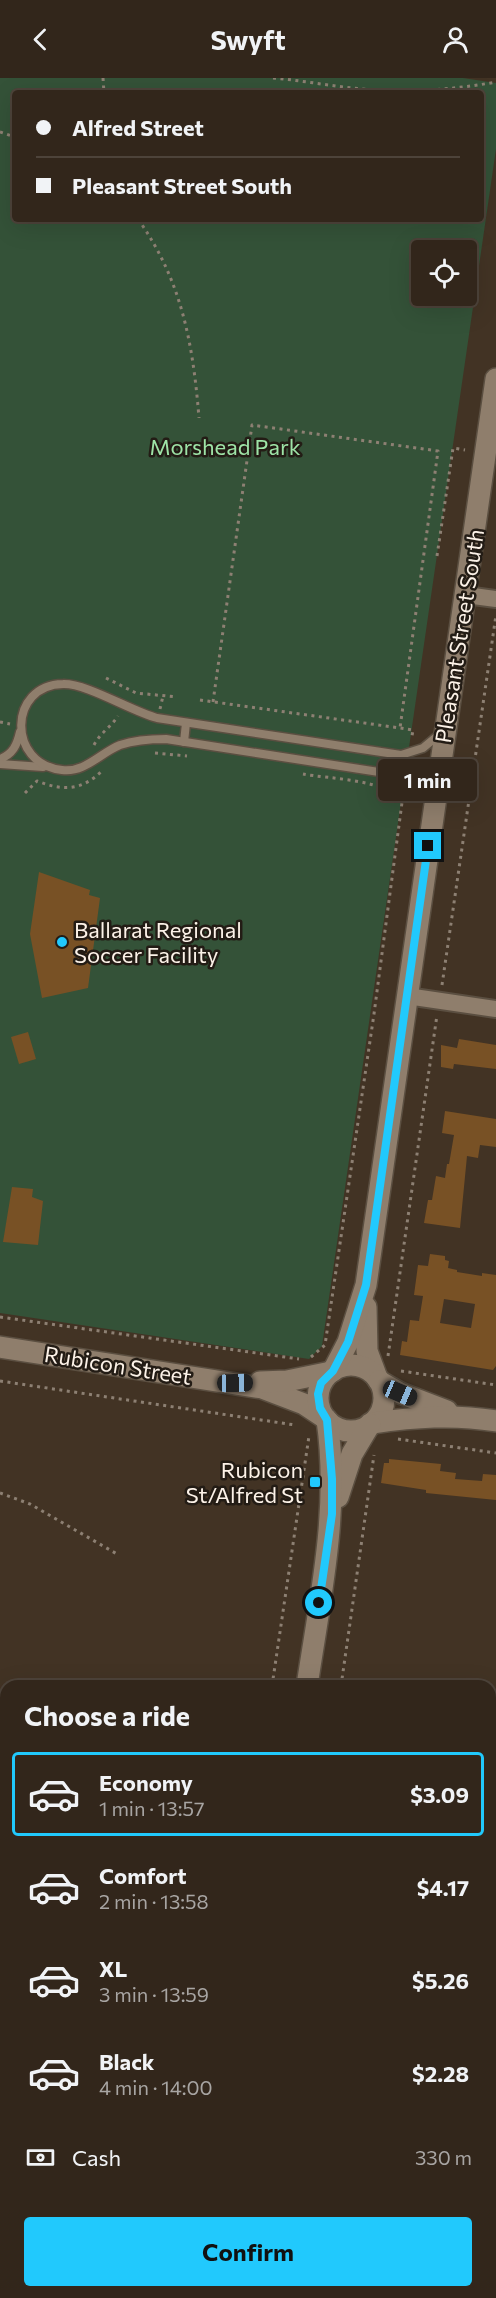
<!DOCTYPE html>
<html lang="en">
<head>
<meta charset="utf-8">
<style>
	:root { --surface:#32261b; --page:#3d3228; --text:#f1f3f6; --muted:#a8a5a3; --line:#4d433a; --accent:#21c9fd }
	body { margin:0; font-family:Commissioner,sans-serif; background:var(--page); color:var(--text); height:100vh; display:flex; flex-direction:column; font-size:22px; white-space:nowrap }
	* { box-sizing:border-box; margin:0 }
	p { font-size:20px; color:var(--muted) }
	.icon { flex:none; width:33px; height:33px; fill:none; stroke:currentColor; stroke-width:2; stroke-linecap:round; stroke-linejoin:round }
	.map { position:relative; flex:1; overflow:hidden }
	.details { position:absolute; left:0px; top:1602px; width:496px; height:618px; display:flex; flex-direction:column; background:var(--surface); border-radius:18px 18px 0 0; box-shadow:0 6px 24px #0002,0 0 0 2px var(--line) }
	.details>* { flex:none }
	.guide { position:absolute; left:12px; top:12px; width:472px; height:132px; border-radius:6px; box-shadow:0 6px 24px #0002,0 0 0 2px var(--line); display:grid; align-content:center; height:132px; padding:0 24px; background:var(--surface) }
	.tools { position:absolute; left:411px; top:162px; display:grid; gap:12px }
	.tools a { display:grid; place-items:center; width:66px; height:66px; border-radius:6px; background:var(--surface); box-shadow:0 6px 24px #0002,0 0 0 2px var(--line); font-size:30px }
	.end { position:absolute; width:27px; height:27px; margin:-14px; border:8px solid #21c9fd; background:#111; box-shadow:0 0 0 3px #111 }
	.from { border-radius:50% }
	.bubble { position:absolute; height:42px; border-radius:6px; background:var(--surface); box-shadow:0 6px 24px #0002,0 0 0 2px var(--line); font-size:20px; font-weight:700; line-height:42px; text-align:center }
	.car { position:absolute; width:18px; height:36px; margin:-18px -9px; border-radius:8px; box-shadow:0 0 4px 2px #0007; background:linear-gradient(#222 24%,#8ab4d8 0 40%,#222 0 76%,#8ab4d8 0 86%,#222 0) }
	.guide b { display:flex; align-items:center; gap:21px; height:57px; font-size:22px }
	.guide b+b { border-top:2px solid var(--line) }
	.guide i { width:15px; height:15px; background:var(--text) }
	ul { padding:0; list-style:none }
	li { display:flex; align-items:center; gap:18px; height:84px; margin:0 12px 9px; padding:0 12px; border:3px solid transparent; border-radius:6px }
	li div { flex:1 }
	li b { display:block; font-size:22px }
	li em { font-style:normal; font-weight:700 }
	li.on { border-color:var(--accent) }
	li>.icon { width:54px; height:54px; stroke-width:1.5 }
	h2 { padding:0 24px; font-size:27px; line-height:72px }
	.pay { display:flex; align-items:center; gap:15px; height:66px; padding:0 24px; font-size:22px }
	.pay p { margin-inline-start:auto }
	.button { display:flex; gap:12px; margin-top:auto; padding:12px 24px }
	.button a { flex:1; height:69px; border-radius:6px; background:var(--accent); color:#111; font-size:24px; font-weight:700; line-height:69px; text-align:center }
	header { display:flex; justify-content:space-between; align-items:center; height:78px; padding:0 24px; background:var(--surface); font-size:27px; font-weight:700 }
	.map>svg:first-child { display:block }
	.green { fill:#345238; fill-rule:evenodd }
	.building { fill:#785125; fill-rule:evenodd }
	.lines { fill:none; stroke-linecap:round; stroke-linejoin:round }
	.service-casing { stroke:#5b4f41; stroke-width:11 }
	.minor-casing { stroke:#5b4f41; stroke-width:20 }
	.tertiary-casing { stroke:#5b4f41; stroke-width:24 }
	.path { stroke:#8d8073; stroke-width:3; stroke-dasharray:3 4.5; stroke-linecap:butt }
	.service { stroke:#8f7e6c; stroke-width:8 }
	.minor { stroke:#8f7e6c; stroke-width:16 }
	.tertiary { stroke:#8f7e6c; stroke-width:21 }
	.route { stroke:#21c9fd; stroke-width:8 }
	.poi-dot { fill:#21c9fd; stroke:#231c15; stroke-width:2 }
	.labels { text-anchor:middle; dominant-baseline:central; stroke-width:5; stroke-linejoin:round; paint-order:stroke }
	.park-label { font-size:22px; fill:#9ee4a7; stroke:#231c15 }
	.street-label { font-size:22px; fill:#fcf2e8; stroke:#231c15 }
	.poi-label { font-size:22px; fill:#fcf2e8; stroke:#231c15; text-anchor:start }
</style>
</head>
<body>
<header><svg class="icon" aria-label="back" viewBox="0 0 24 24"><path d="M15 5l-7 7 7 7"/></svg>Swyft<svg class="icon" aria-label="person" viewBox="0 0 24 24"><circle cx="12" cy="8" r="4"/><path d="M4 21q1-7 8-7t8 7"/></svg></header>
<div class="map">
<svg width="496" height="2220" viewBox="0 0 496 2220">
	<rect width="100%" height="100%" fill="#423324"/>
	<g class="green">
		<path d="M0,0h463l33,5v66l-174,1197 -13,13 -309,-46zM15,15h467v126h-467zM422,172h44v46h-44z"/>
		<polygon points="491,2108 496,2108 496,2220 395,2220 392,2214 490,2214"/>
	</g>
	<g class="building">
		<polygon points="39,794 90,812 89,817 100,820 88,910 42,920 30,856"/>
		<polygon points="28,954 36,981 19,986 11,959"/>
		<polygon points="459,961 496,967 496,991 454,986 453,991 441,989 441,967 457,970"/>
		<polygon points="445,1033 496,1041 496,1069 480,1067 478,1080 467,1078 460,1150 424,1145 428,1122 432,1122 436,1098 445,1100 447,1086 449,1086 454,1057 442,1055"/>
		<polygon points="12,1109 33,1111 32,1119 43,1123 38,1167 3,1164"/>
		<path d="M430,1176l15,2v4l4,1 -1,7 9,2v2l25,4v-3l14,2v91l-3,4 -93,-15 2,-14 5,1 3,-22 9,1 4,-25 -9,-1 4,-30 10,1zM444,1221l31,5 -4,24 -31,-5z"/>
		<polygon points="389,1381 441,1386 440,1393 456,1395 455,1401 482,1403 483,1396 496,1397 496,1422 426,1415 426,1412 381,1405 384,1385 389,1385"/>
	</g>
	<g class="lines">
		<defs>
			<g id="service">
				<polyline points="184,664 186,645"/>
				<path d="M0,681c13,-5 17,-14 20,-27"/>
				<polyline points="0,686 43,689"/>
				<path d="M437,703l-271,-42c-15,0 -31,1 -46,6 -20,8 -35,28 -58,25 -55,-6 -54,-85 1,-86 23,-1 68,27 94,34l244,37 22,-7 18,-15"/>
				<polyline points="3,1623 6,1623"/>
			</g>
			<g id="minor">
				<polyline points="466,517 496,521"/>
				<polyline points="407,918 496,931"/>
				<polyline points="490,1914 496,1914"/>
				<polyline points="0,1927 6,1927"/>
				<polyline points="0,2184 6,2186"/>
				<polyline points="119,2214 160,2220"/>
			</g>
			<g id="tertiary">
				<polyline points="366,1229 367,1273 377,1300"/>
				<polyline points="0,1269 262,1310 304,1326 325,1340"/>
				<circle cx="351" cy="1320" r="33"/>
				<polyline points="333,1293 348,1264 366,1207 496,301"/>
				<polyline points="379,1303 400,1315 447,1333"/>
				<polyline points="260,1304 287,1303 331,1294"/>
				<path d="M372,1345c43,-6 81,-9 124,-2"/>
				<polyline points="338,1419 352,1376 370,1346"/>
				<path d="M307,1608c13,-88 33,-177 20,-266"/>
				<polyline points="218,2220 219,2214"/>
			</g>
		</defs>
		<use href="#service" class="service-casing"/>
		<use href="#minor" class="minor-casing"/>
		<use href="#tertiary" class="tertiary-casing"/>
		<g class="path">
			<polyline points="103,0 104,15"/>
			<path d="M273,0c36,3 71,11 107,12 39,2 77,-1 116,-8"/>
			<polyline points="0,54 15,59"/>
			<path d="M138,141c44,62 55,125 61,199"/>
			<polyline points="437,478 453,370 465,372"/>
			<polyline points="106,600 136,615 177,619"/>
			<polyline points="200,622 400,650 413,652 412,658"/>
			<polyline points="213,624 252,347 438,373 400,650"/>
			<polyline points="160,631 163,618"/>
			<polyline points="0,644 10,646"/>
			<path d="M94,667c6,-12 17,-18 24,-29"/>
			<polyline points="155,675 187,678"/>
			<path d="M303,696c26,5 83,5 98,27"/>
			<path d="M25,715l12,-12c26,10 44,10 65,-10"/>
			<polyline points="442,907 496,537"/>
			<polyline points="0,1239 299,1281"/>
			<polyline points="388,1278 437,937"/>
			<polyline points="311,1279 325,1267 374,936 403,717"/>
			<polyline points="401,1293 496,1307"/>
			<polyline points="0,1303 295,1347"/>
			<polyline points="398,1361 496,1375"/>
			<polyline points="0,1415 30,1426 117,1476"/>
			<polyline points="272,1608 309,1358"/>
			<polyline points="341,1608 374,1377"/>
			<polyline points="490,1880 496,1880"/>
			<polyline points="0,1894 6,1894"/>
			<polyline points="490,1948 496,1948"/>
			<polyline points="0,1961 6,1960"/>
			<polyline points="40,2214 59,2220"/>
			<polyline points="184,2220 185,2214"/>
			<polyline points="251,2220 252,2214"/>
		</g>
		<use href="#service" class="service"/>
		<use href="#minor" class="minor"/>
		<use href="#tertiary" class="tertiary"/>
	</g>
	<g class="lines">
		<polyline class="route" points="319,1525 332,1436 332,1401 327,1342 320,1330 318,1316 321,1305 333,1293 348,1264 366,1207 428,768"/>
	</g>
	<g class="poi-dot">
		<circle cx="62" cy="864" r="6"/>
		<rect x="309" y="1398" width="12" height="12" rx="3"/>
	</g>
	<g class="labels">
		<g class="park-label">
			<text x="225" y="368">Morshead Park</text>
		</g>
		<g class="street-label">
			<text transform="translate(459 558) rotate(-81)">Pleasant Street South</text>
			<text transform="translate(118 1287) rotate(9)">Rubicon Street</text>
		</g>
		<g class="poi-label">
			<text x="74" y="851">Ballarat Regional<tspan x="74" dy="25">Soccer Facility</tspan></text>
			<text x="303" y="1391" text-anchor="end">Rubicon<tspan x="303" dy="25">St/Alfred St</tspan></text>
		</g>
	</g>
</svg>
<div class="tools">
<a><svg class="icon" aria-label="locate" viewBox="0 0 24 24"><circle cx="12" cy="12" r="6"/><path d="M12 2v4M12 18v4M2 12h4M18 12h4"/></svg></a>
</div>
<i class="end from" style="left:319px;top:1525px"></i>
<i class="end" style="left:428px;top:768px"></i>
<div class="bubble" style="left:378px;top:681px;width:99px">1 min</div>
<i class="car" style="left:235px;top:1305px;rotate:89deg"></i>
<i class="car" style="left:400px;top:1315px;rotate:113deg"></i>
<div class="guide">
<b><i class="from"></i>Alfred Street</b>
<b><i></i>Pleasant Street South</b>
</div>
<section class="details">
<h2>Choose a ride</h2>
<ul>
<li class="on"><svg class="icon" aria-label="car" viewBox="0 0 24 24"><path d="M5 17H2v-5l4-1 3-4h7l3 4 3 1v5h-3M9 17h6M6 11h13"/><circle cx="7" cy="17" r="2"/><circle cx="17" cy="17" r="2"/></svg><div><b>Economy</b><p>1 min · 13:57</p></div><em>$3.09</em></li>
<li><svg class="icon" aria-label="car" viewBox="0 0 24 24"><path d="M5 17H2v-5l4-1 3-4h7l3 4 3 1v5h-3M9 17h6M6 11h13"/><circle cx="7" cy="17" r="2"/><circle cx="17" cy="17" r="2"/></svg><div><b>Comfort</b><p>2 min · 13:58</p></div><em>$4.17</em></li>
<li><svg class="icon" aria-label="car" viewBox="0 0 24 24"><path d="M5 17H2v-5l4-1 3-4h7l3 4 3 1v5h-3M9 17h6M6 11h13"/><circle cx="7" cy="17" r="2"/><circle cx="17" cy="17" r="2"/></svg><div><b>XL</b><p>3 min · 13:59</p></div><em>$5.26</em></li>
<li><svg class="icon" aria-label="car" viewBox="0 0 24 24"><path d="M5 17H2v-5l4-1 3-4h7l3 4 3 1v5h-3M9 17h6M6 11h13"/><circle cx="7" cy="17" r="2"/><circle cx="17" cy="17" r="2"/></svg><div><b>Black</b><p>4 min · 14:00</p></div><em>$2.28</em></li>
</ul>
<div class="pay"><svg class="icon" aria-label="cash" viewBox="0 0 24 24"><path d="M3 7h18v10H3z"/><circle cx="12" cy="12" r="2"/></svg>Cash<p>330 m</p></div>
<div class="button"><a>Confirm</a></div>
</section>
</div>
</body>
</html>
